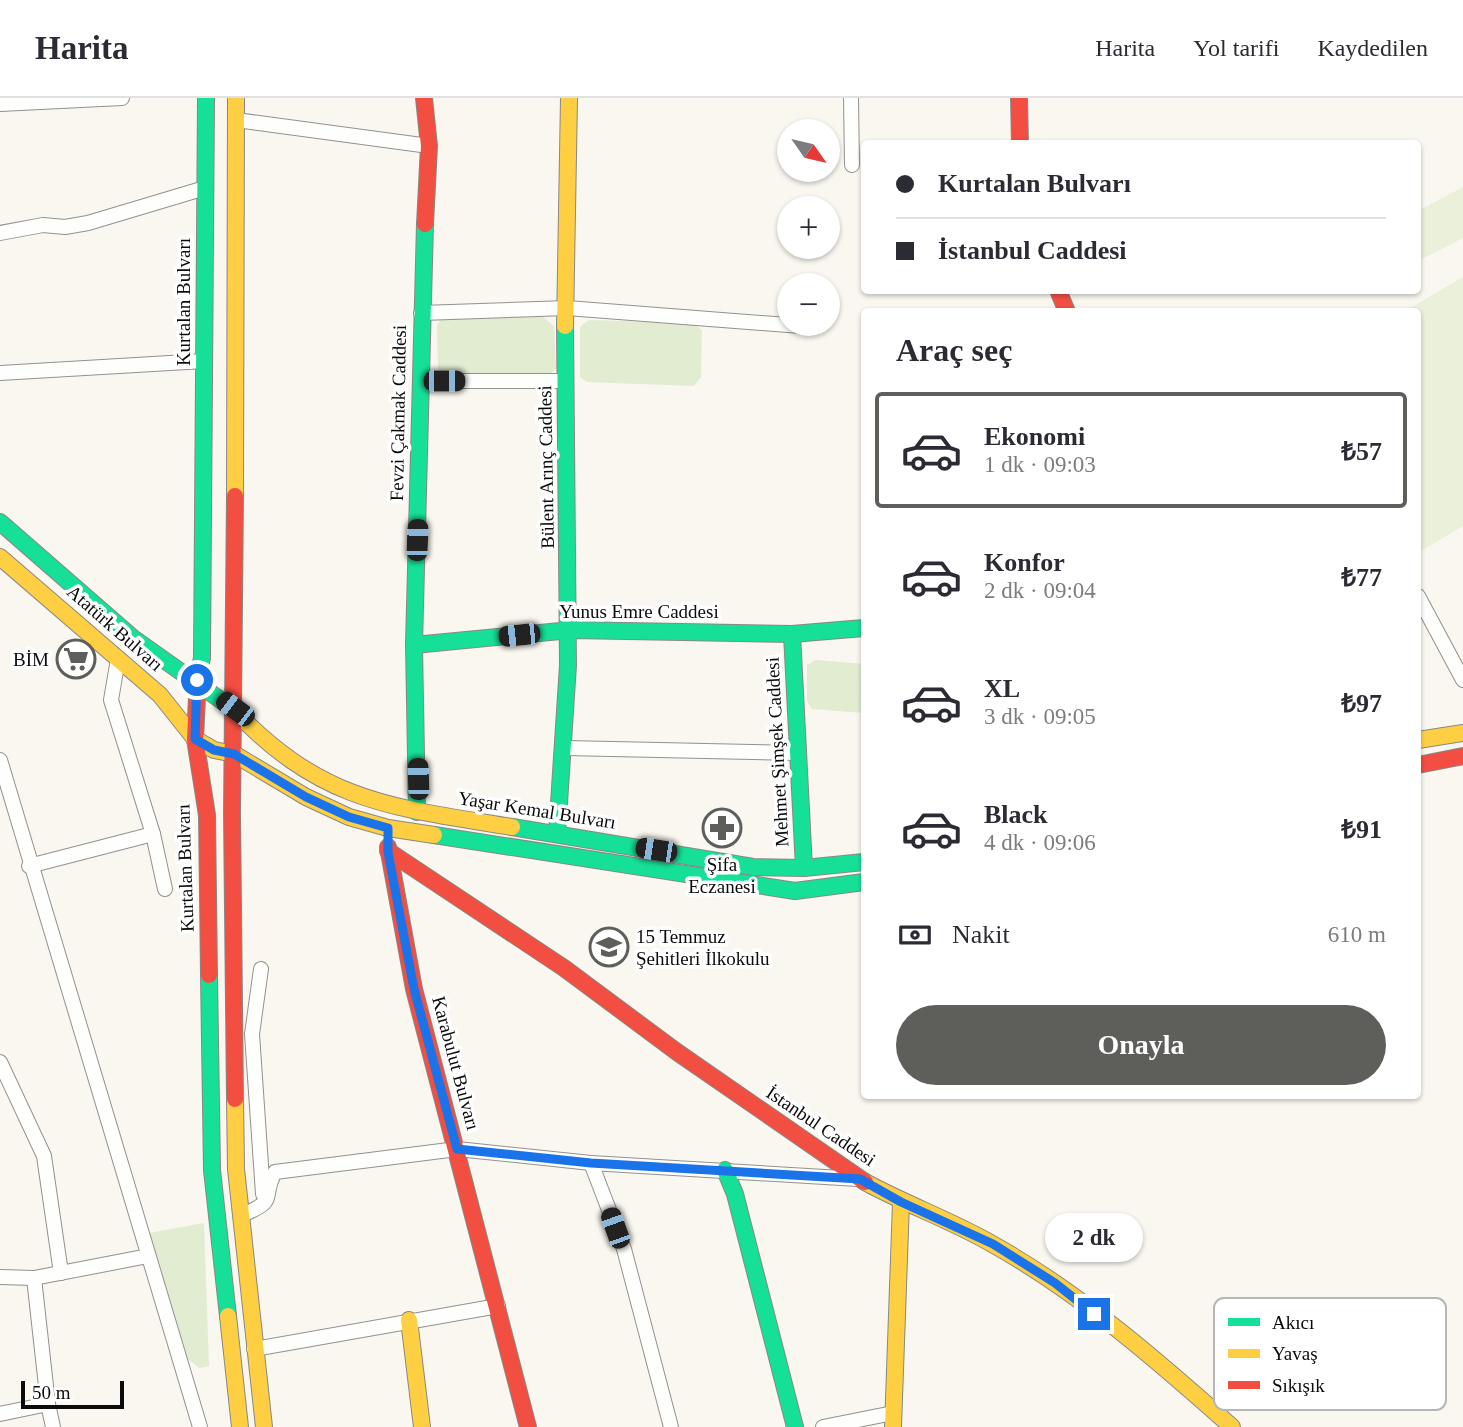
<!DOCTYPE html>
<html lang="tr">
<head>
<meta charset="utf-8">
<style>
	:root { --surface:#fff; --page:#f7f7f7; --text:#2b2b33; --muted:#7c7c81; --line:#e1e1e2; --accent:#5e5e5b }
	body { margin:0; font-family:Georgia,serif; background:var(--page); color:var(--text); height:100vh; display:flex; flex-direction:column; font-size:26px; white-space:nowrap }
	* { box-sizing:border-box; margin:0 }
	p { font-size:23px; color:var(--muted) }
	.icon { flex:none; width:38px; height:38px; fill:none; stroke:currentColor; stroke-width:2; stroke-linecap:round; stroke-linejoin:round }
	.map { position:relative; flex:1; overflow:hidden }
	.sheet { position:absolute; left:861px; top:210px; width:560px; height:791px; display:flex; flex-direction:column; background:var(--surface); border-radius:7px; box-shadow:0 2px 5px #0004 }
	.sheet>* { flex:none }
	.guide { position:absolute; left:861px; top:42px; width:560px; height:154px; border-radius:7px; box-shadow:0 2px 5px #0004; display:grid; align-content:center; height:154px; padding:0 35px; background:var(--surface) }
	.needle { width:46px; rotate:124deg }
	.controls { position:absolute; left:777px; top:21px; display:grid; gap:14px }
	.controls a { display:grid; place-items:center; width:63px; height:63px; border-radius:50%; background:var(--surface); box-shadow:0 2px 5px #0004; font-size:35px }
	.scale { position:absolute; left:21px; bottom:18px; width:103px; box-sizing:border-box; padding-left:7px; border:4px solid #0b0b0b; border-top:0; font-size:19px; line-height:24px; white-space:nowrap; color:#0b0b0b; -webkit-text-stroke:5px #fff; paint-order:stroke }
	.end { position:absolute; width:32px; height:32px; margin:-16px; border:9px solid #1a73e8; background:#fff; box-shadow:0 0 0 4px #fff }
	.from { border-radius:50% }
	.bubble { position:absolute; height:49px; border-radius:24px; background:var(--surface); box-shadow:0 2px 5px #0004; font-size:23px; font-weight:800; line-height:49px; text-align:center }
	.car { position:absolute; width:21px; height:42px; margin:-21px -10px; border-radius:9px; box-shadow:0 0 5px 2px #0007; background:linear-gradient(#222 24%,#8ab4d8 0 40%,#222 0 76%,#8ab4d8 0 86%,#222 0) }
	.guide b { display:flex; align-items:center; gap:24px; height:66px; font-size:26px }
	.guide b+b { border-top:2px solid var(--line) }
	.guide i { width:18px; height:18px; background:var(--text) }
	ul { padding:0; list-style:none }
	li { display:flex; align-items:center; gap:21px; height:116px; margin:0 14px 10px; padding:0 21px; border:4px solid transparent; border-radius:7px }
	li div { flex:1 }
	li b { display:block; font-size:26px }
	li em { font-style:normal; font-weight:800 }
	li.on { border-color:var(--accent) }
	li>.icon { width:63px; height:63px; stroke-width:1.5 }
	h2 { padding:0 35px; font-size:32px; line-height:84px }
	.pay { display:flex; align-items:center; gap:18px; height:77px; padding:0 35px; font-size:26px }
	.pay p { margin-inline-start:auto }
	.cta { display:flex; gap:14px; margin-top:auto; padding:14px 35px }
	.cta a { flex:1; height:80px; border-radius:42px; background:var(--accent); color:#fff; font-size:28px; font-weight:800; line-height:80px; text-align:center }
	header { display:flex; align-items:center; gap:42px; box-sizing:border-box; height:98px; padding:0 35px; background:var(--surface); border-bottom:2px solid var(--line) }
	header strong { font-size:33px }
	nav { display:flex; gap:38px; margin-inline-start:auto; font-size:24px }
	.map>svg:first-child { display:block }
	.green { fill:#e1ecd1 }
	.pitch { fill:#ebf0db }
	.lines { fill:none; stroke-linecap:round; stroke-linejoin:round }
	.street-casing { stroke:#92918e; stroke-width:16 }
	.fast-casing { stroke:#898884; stroke-width:18 }
	.slow-casing { stroke:#898884; stroke-width:18 }
	.jam-casing { stroke:#898884; stroke-width:18 }
	.street { stroke:#fefefd; stroke-width:14 }
	.fast { stroke:#16e098; stroke-width:16 }
	.slow { stroke:#ffcf43; stroke-width:16 }
	.jam { stroke:#f24e42; stroke-width:16 }
	.route { stroke:#1a73e8; stroke-width:9 }
	.labels { text-anchor:middle; dominant-baseline:central; stroke-width:7; stroke-linejoin:round; paint-order:stroke }
	.street-label { font-size:19px; fill:#0b0b0b; stroke:#fff }
	.poi-label { font-size:19px; fill:#0b0b0b; stroke:#fff; text-anchor:end }
	.key { fill:#fff; stroke:#b6b6b6; stroke-width:2 }
	.key-label { font-size:19px; fill:#0b0b0b }
</style>
</head>
<body>
<header>
<strong>Harita</strong>
<nav><a>Harita</a><a>Yol tarifi</a><a>Kaydedilen</a></nav>
</header>
<div class="map">
<svg width="1463" height="1329" viewBox="0 0 1463 1329">
	<rect width="100%" height="100%" fill="#f9f7ef"/>
	<g class="green">
		<polygon points="446,216 542,218 554,228 556,271 548,278 447,278 438,271 437,227"/>
		<polygon points="589,222 692,225 702,232 701,279 694,288 587,284 580,279 580,229"/>
		<polygon points="816,562 864,566 864,615 812,611 807,603 807,567"/>
		<polygon points="204,1125 209,1268 200,1270 186,1260 149,1135"/>
	</g>
	<g class="pitch">
		<polygon points="1463,89 1463,140 1418,163 1418,113"/>
		<polygon points="1463,179 1463,428 1418,455 1418,214 1405,213"/>
	</g>
	<g class="lines">
		<defs>
			<g id="street">
				<polyline points="851,0 852,67"/>
				<polyline points="0,6 122,0"/>
				<polyline points="236,22 429,48"/>
				<polyline points="0,135 43,127 65,129 88,125 205,90"/>
				<polyline points="421,215 567,210 801,228"/>
				<polyline points="0,275 204,263"/>
				<polyline points="420,283 565,283"/>
				<polyline points="1418,498 1463,582"/>
				<polyline points="118,561 111,602 153,736 165,791"/>
				<polyline points="565,650 798,655"/>
				<polyline points="0,662 200,1329"/>
				<polyline points="29,768 153,736"/>
				<polyline points="261,871 252,936 263,1096"/>
				<polyline points="0,964 44,1058 61,1175"/>
				<polyline points="591,1065 624,1151 671,1329"/>
				<path d="M242,1117c38,-16 18,-15 33,-43l182,-23 134,14 267,16"/>
				<polyline points="0,1179 34,1180 148,1158"/>
				<polyline points="34,1180 48,1306 53,1329"/>
				<polyline points="254,1251 498,1208"/>
				<polyline points="0,1316 48,1306"/>
				<polyline points="823,1329 893,1315"/>
			</g>
			<g id="fast">
				<polyline points="0,424 133,540 232,610"/>
				<polyline points="792,536 804,770"/>
				<polyline points="414,547 571,532 792,536 864,530"/>
				<polyline points="198,578 202,560 206,0"/>
				<polyline points="417,714 414,547 425,126"/>
				<polyline points="512,729 753,769 804,770 864,764"/>
				<polyline points="557,736 568,567 565,228"/>
				<polyline points="434,737 795,793 864,784"/>
				<polyline points="209,877 212,1072 228,1218"/>
				<polyline points="725,1072 735,1096 795,1329"/>
			</g>
			<g id="slow">
				<polyline points="565,228 569,0"/>
				<polyline points="235,398 236,0"/>
				<polyline points="0,459 160,597 195,641 214,652 234,656 306,699 349,719 388,730 434,737"/>
				<path d="M232,610c89,94 157,99 280,119"/>
				<polyline points="1418,642 1463,635"/>
				<polyline points="235,1001 236,1071 264,1329"/>
				<path d="M865,1084c42,23 88,39 129,63 87,49 164,116 238,182"/>
				<polyline points="228,1218 240,1329"/>
				<polyline points="409,1222 422,1329"/>
				<polyline points="893,1329 901,1104"/>
			</g>
			<g id="jam">
				<polyline points="424,0 429,48 425,126"/>
				<polyline points="1019,0 1020,46"/>
				<polyline points="1058,192 1067,214"/>
				<polyline points="198,578 195,641 207,717 209,877"/>
				<polyline points="1418,667 1463,658"/>
				<polyline points="388,749 414,891 528,1329"/>
				<polyline points="388,753 564,870 677,954 865,1084"/>
				<polyline points="235,1001 232,715 235,398"/>
			</g>
		</defs>
		<use href="#street" class="street-casing"/>
		<use href="#fast" class="fast-casing"/>
		<use href="#slow" class="slow-casing"/>
		<use href="#jam" class="jam-casing"/>
		<use href="#street" class="street"/>
		<use href="#fast" class="fast"/>
		<use href="#slow" class="slow"/>
		<use href="#jam" class="jam"/>
	</g>
	<g class="lines">
		<polyline class="route" points="197,582 195,641 214,652 234,656 306,699 349,719 388,730 388,754 414,891 457,1051 591,1065 860,1081 901,1104 993,1146 1055,1185 1094,1216"/>
	</g>
	<defs>
		<symbol id="supermarket-ring" viewBox="-11 -11 22 22"><circle r="9.5" fill="#fff" stroke="#5e5e5b" stroke-width="1.5"/><path d="M-6-5.5h2.5l.6 2H6L4.5 2H-2.5L-4.4-4H-6ZM-1.5 3.2a1.3 1.3 0 1 0 .1 0ZM3 3.2a1.3 1.3 0 1 0 .1 0Z" fill="#5e5e5b"/></symbol>
		<symbol id="pharmacy-ring" viewBox="-11 -11 22 22"><circle r="9.5" fill="#fff" stroke="#5e5e5b" stroke-width="1.5"/><path d="M-2-6h4v4h4v4h-4v4h-4v-4h-4v-4h4Z" fill="#5e5e5b"/></symbol>
		<symbol id="school-ring" viewBox="-11 -11 22 22"><circle r="9.5" fill="#fff" stroke="#5e5e5b" stroke-width="1.5"/><path d="M0-5L7-2L0 1L-7-2ZM-4 1L0 2.5L4 1V4Q0 6-4 4Z" fill="#5e5e5b"/></symbol>
	</defs>
	<g fill-rule="evenodd">
		<use href="#supermarket-ring" x="54" y="539" width="44" height="44"/>
		<use href="#pharmacy-ring" x="700" y="708" width="44" height="44"/>
		<use href="#school-ring" x="587" y="827" width="44" height="44"/>
	</g>
	<g class="labels">
		<g class="street-label">
			<text transform="translate(183 204) rotate(-90)">Kurtalan Bulvarı</text>
			<text transform="translate(398 315) rotate(-89)">Fevzi Çakmak Caddesi</text>
			<text transform="translate(546 369) rotate(-91)">Bülent Arınç Caddesi</text>
			<text x="639" y="513">Yunus Emre Caddesi</text>
			<text transform="translate(115 530) rotate(41)">Atatürk Bulvarı</text>
			<text transform="translate(777 654) rotate(-93)">Mehmet Şimşek Caddesi</text>
			<text transform="translate(537 712) rotate(9)">Yaşar Kemal Bulvarı</text>
			<text transform="translate(185 770) rotate(-92)">Kurtalan Bulvarı</text>
			<text transform="translate(456 965) rotate(75)">Karabulut Bulvarı</text>
			<text transform="translate(821 1028) rotate(34)">İstanbul Caddesi</text>
		</g>
		<g class="poi-label">
			<text x="49" y="561">BİM</text>
			<text x="722" y="766" text-anchor="middle">Şifa<tspan x="722" dy="22">Eczanesi</tspan></text>
			<text x="636" y="838" text-anchor="start">15 Temmuz<tspan x="636" dy="22">Şehitleri İlkokulu</tspan></text>
		</g>
	</g>
	<rect x="1214" y="1200" width="232" height="112" rx="10" class="key"/>
	<rect x="1228" y="1220" width="32" height="8" fill="#16e098"/>
	<rect x="1228" y="1251" width="32" height="9" fill="#ffcf43"/>
	<rect x="1228" y="1283" width="32" height="8" fill="#f24e42"/>
	<g class="key-label">
		<text x="1272" y="1231">Akıcı</text>
		<text x="1272" y="1262">Yavaş</text>
		<text x="1272" y="1294">Sıkışık</text>
	</g>
</svg>
<div class="controls">
<a><svg class="needle" viewBox="-14 -14 28 28"><path d="M0-13l5 13h-10z" fill="#e53935"/><path d="M0 13l5-13h-10z" fill="#7c7c81"/></svg></a>
<a>+</a>
<a>−</a>
</div>
<div class="scale">50 m</div>
<i class="end from" style="left:197px;top:582px"></i>
<i class="end" style="left:1094px;top:1216px"></i>
<div class="bubble" style="left:1045px;top:1115px;width:98px">2 dk</div>
<i class="car" style="left:444px;top:283px;rotate:90deg"></i>
<i class="car" style="left:417px;top:442px;rotate:2deg"></i>
<i class="car" style="left:519px;top:537px;rotate:264deg"></i>
<i class="car" style="left:235px;top:611px;rotate:307deg"></i>
<i class="car" style="left:418px;top:681px;rotate:358deg"></i>
<i class="car" style="left:656px;top:752px;rotate:279deg"></i>
<i class="car" style="left:615px;top:1130px;rotate:340deg"></i>
<div class="guide">
<b><i class="from"></i>Kurtalan Bulvarı</b>
<b><i></i>İstanbul Caddesi</b>
</div>
<section class="sheet">
<h2>Araç seç</h2>
<ul>
<li class="on"><svg class="icon" aria-label="car" viewBox="0 0 24 24"><path d="M5 17H2v-5l4-1 3-4h7l3 4 3 1v5h-3M9 17h6M6 11h13"/><circle cx="7" cy="17" r="2"/><circle cx="17" cy="17" r="2"/></svg><div><b>Ekonomi</b><p>1 dk · 09:03</p></div><em>₺57</em></li>
<li><svg class="icon" aria-label="car" viewBox="0 0 24 24"><path d="M5 17H2v-5l4-1 3-4h7l3 4 3 1v5h-3M9 17h6M6 11h13"/><circle cx="7" cy="17" r="2"/><circle cx="17" cy="17" r="2"/></svg><div><b>Konfor</b><p>2 dk · 09:04</p></div><em>₺77</em></li>
<li><svg class="icon" aria-label="car" viewBox="0 0 24 24"><path d="M5 17H2v-5l4-1 3-4h7l3 4 3 1v5h-3M9 17h6M6 11h13"/><circle cx="7" cy="17" r="2"/><circle cx="17" cy="17" r="2"/></svg><div><b>XL</b><p>3 dk · 09:05</p></div><em>₺97</em></li>
<li><svg class="icon" aria-label="car" viewBox="0 0 24 24"><path d="M5 17H2v-5l4-1 3-4h7l3 4 3 1v5h-3M9 17h6M6 11h13"/><circle cx="7" cy="17" r="2"/><circle cx="17" cy="17" r="2"/></svg><div><b>Black</b><p>4 dk · 09:06</p></div><em>₺91</em></li>
</ul>
<div class="pay"><svg class="icon" aria-label="cash" viewBox="0 0 24 24"><path d="M3 7h18v10H3z"/><circle cx="12" cy="12" r="2"/></svg>Nakit<p>610 m</p></div>
<div class="cta"><a>Onayla</a></div>
</section>
</div>
</body>
</html>
